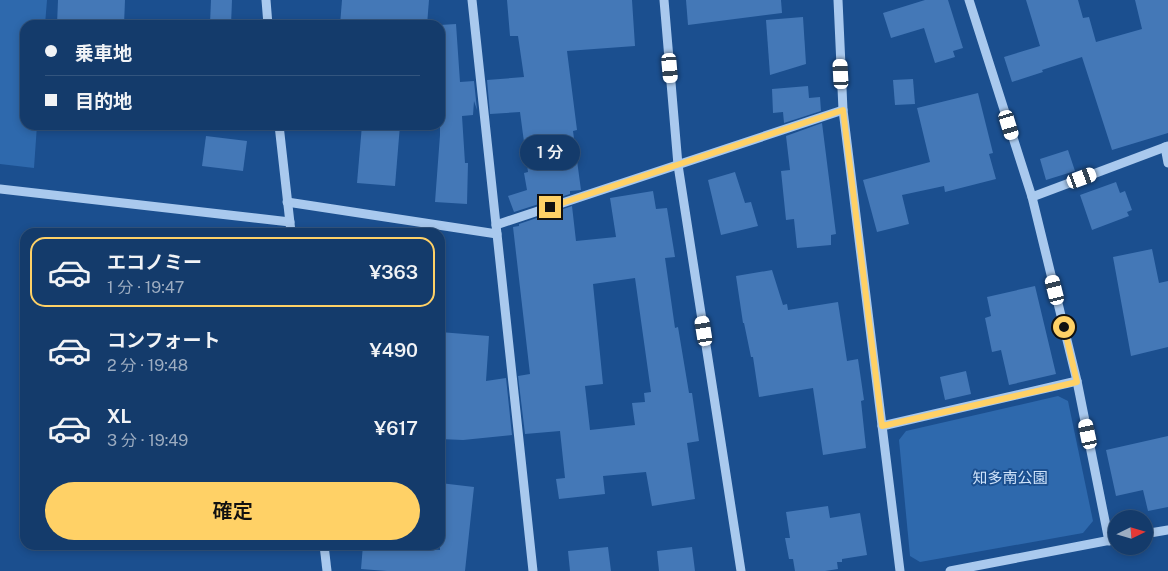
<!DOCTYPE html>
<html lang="ja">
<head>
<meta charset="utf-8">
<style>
	:root { --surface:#143b6b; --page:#214673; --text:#f1f3f6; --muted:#9dadc1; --line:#33557e; --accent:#ffd166 }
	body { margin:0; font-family:"Public Sans","Noto Sans JP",sans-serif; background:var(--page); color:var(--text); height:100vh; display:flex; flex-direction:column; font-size:19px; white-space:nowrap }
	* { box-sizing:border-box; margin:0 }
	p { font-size:16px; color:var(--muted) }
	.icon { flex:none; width:28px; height:28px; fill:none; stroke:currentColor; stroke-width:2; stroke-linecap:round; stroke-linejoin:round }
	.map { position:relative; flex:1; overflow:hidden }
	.sheet { position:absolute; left:20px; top:228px; width:425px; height:322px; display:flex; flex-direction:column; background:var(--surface); border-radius:15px; box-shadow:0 2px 8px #0003,0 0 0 1px var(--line) }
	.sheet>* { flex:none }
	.hud { position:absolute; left:20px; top:20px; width:425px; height:110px; border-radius:15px; box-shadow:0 2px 8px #0003,0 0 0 1px var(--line); display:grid; align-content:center; height:110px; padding:0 25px; background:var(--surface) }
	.needle { width:32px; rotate:85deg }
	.controls { position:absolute; left:1108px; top:510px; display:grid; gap:10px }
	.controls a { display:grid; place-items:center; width:45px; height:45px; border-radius:50%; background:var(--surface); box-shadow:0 2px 8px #0003,0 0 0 1px var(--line); font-size:25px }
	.end { position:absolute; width:22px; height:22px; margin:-11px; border:6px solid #ffd166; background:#111; box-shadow:0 0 0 2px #111 }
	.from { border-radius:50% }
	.bubble { position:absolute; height:35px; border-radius:18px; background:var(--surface); box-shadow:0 2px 8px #0003,0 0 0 1px var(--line); font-size:16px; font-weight:600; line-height:35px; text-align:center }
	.car { position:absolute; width:15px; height:30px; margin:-15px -8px; border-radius:6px; box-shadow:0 0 4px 1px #0007; background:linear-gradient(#fff 24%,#345 0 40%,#fff 0 76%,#345 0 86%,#fff 0) }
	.hud b { display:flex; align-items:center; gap:18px; height:48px; font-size:19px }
	.hud b+b { border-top:1px solid var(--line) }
	.hud i { width:12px; height:12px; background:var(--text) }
	ul { padding:9px 0 0; list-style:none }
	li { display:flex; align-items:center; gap:15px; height:70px; margin:0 10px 8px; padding:0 15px; border:2px solid transparent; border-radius:15px }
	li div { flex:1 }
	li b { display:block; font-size:19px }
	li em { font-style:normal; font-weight:600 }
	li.active { border-color:var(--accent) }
	li>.icon { width:45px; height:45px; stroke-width:1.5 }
	.action { display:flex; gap:10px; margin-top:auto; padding:10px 25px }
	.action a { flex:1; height:58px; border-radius:30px; background:var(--accent); color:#111; font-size:20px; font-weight:600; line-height:58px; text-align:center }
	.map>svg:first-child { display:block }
	.green { fill:#2e69ad }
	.building { fill:#4478b7; fill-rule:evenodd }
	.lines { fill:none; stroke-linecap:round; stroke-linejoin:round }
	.minor { stroke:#a9c9ee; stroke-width:9 }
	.route { stroke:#ffd166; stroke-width:6 }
	.labels { text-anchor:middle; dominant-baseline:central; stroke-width:4; stroke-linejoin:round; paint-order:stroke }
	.park-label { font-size:15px; fill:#cfe3fa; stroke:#1b4f8f }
</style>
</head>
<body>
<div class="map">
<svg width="1168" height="571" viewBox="0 0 1168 571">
	<rect width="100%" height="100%" fill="#1b4f8f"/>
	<g class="green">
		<polygon points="0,0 47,0 45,25 25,25 25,125 37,125 34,168 0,164"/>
		<polygon points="1058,396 1068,401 1093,521 1083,533 920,562 910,556 899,440 906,431"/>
	</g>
	<g class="building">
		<polygon points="58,0 125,0 124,25 57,25"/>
		<polygon points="211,0 232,0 231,25 210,24"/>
		<polygon points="342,0 429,0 427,25 340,25"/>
		<polygon points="507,0 632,0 635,46 567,51 577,130 573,131 581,190 570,191 570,194 514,212 508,196 527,190 524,173 528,172 520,112 490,114 487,80 524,77 518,36 510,36"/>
		<polygon points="686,0 781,0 782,13 688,25"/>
		<polygon points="925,0 948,0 963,48 953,51 955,57 935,63 924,28 891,38 883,13"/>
		<polygon points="1026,0 1078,0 1083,18 1089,17 1096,42 1142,29 1135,0 1168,0 1168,133 1112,150 1082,57 1042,70 1043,72 1012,82 1004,57 1040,46"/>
		<polygon points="803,17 806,64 770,75 766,20"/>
		<polygon points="456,24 460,82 474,81 477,110 474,101 473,115 462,116 465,163 468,163 467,204 435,202 440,135 440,25"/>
		<polygon points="913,79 915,104 895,105 893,80"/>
		<polygon points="808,86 809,98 820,97 821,111 784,123 783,112 773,113 772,89"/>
		<polygon points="978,93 993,153 989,154 996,179 945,192 944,186 902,195 909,224 877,232 863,180 930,162 917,108"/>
		<polygon points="822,123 836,234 831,235 831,245 797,248 794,219 786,220 781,171 790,170 786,136"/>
		<polygon points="362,125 400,125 395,186 357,183"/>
		<polygon points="206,136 247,141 243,171 202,166"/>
		<polygon points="1068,150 1075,171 1046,180 1040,159"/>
		<polygon points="735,172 745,203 751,202 758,226 721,235 708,180"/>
		<polygon points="1116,182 1120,193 1125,191 1132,210 1127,212 1129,216 1092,230 1080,195"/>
		<path d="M653,191l3,18 11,-1 8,49 -10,1 10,70 3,-1 11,66h3l7,48 -12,2 8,56 -43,7 -6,-34 -43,4 2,18 -46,5 -3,-20 9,-1 -5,-47 -35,3 -7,-58 12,-2 -17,-147 6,-1v-2l53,-18 4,35 40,-4 -6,-39zM635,278l16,114 -7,1 1,9 -13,1 3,22 -45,5 -5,-44 18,-2 -10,-100z"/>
		<polygon points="1152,249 1159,283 1168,281 1168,347 1131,356 1113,257"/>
		<polygon points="772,270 783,305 787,304 788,310 838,302 847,361 858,359 864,400 861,401 866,448 823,455 813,388 759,397 753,357 751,357 744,323 743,323 736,276"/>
		<polygon points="1035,286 1056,374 1009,385 1001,350 992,352 985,318 991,316 987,297"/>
		<polygon points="440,332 489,336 486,381 506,378 512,435 463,440 440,439"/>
		<polygon points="966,371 971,394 945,400 940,377"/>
		<polygon points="1168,436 1168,507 1148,511 1143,490 1116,496 1106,450"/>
		<polygon points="440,483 474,487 465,571 387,571 361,569 363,545 440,550"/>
		<polygon points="828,506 830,518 860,513 867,555 842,559 842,562 837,562 838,569 825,571 795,571 793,559 789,559 785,538 790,538 786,512"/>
		<polygon points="608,547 611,571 570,571 568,551"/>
		<polygon points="692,547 695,571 659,571 657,551"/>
	</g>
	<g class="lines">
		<g class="minor">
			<polyline points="266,0 268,25"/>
			<polyline points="472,0 533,571"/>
			<polyline points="664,0 678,165 741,571"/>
			<polyline points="838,0 843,110 900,571"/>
			<polyline points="969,0 1032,197 1077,381 1109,541"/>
			<polyline points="279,125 291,232"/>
			<polyline points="1165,147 1168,163"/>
			<polyline points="0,189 290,222"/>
			<polyline points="1032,197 1168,146"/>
			<polyline points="287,202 497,234"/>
			<polyline points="496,225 843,110"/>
			<polyline points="882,426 1077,381"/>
			<polyline points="1144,534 1168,530"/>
			<polyline points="324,545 327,571"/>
			<polyline points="950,571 1116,539"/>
		</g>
	</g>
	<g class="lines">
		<polyline class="route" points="550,207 843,110 882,426 1077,382 1064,327"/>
	</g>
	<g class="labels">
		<g class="park-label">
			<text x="1010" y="477">知多南公園</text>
		</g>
	</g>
</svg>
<div class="controls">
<a><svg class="needle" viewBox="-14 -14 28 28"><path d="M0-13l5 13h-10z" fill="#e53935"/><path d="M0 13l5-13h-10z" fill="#9dadc1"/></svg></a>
</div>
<i class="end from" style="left:1064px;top:327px"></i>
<i class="end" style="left:550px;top:207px"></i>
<div class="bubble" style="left:520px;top:135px;width:60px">1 分</div>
<i class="car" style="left:670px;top:68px;rotate:175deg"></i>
<i class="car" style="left:841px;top:74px;rotate:357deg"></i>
<i class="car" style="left:1009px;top:125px;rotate:163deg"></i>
<i class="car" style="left:1082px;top:178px;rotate:70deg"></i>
<i class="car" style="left:1055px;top:290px;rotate:346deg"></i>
<i class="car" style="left:704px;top:331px;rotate:351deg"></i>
<i class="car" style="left:1088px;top:434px;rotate:348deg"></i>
<div class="hud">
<b><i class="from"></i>乗車地</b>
<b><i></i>目的地</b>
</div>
<section class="sheet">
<ul>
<li class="active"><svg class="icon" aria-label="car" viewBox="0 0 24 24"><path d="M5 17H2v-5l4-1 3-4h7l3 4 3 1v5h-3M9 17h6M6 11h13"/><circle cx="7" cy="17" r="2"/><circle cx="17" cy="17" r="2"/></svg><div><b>エコノミー</b><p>1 分 · 19:47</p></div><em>¥363</em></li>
<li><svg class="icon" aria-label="car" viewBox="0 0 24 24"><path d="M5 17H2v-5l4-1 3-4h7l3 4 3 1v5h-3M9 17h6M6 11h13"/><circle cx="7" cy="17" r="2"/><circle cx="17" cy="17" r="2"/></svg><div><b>コンフォート</b><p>2 分 · 19:48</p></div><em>¥490</em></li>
<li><svg class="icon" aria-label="car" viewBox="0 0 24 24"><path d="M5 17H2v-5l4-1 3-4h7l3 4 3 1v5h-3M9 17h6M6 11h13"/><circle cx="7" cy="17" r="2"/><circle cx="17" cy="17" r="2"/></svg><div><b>XL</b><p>3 分 · 19:49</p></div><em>¥617</em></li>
</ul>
<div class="action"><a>確定</a></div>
</section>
</div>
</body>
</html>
